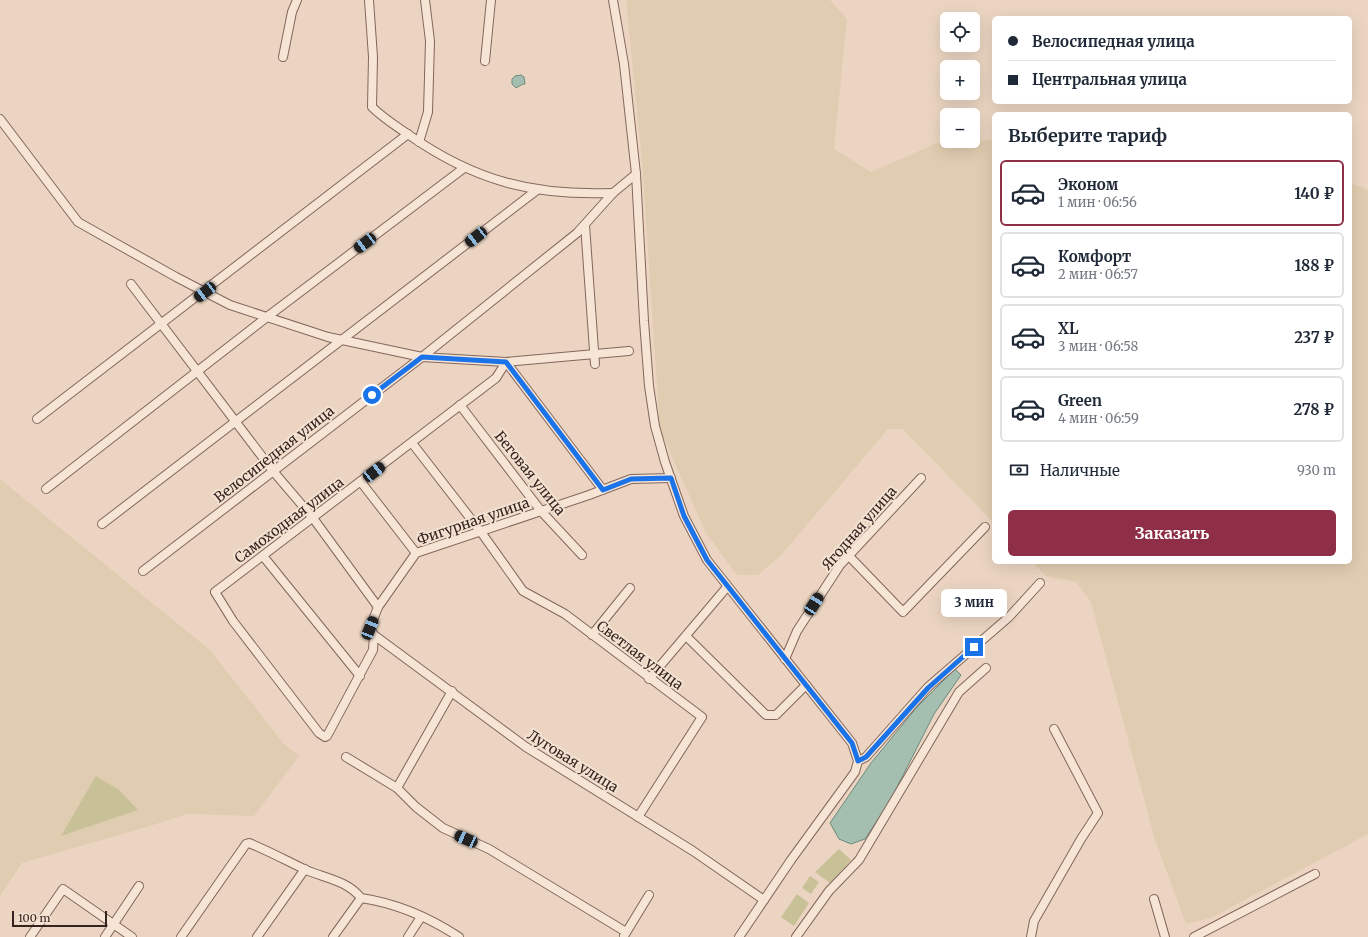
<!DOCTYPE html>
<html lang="ru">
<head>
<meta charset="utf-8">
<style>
	:root { --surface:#fff; --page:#f2f2f3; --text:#1f2937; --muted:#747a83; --line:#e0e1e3; --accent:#8e2f47 }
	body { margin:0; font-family:Merriweather,serif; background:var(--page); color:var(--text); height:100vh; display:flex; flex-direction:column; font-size:15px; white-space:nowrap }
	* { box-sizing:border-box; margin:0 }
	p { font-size:13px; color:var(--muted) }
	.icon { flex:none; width:22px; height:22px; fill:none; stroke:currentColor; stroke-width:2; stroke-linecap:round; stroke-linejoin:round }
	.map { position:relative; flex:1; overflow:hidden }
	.panel { position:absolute; left:992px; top:112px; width:360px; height:452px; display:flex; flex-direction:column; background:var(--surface); border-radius:6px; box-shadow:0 4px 16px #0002 }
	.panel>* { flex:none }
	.banner { position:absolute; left:992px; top:16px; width:360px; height:88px; border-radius:6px; box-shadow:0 4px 16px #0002; display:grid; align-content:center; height:88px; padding:0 16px; background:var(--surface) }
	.tools { position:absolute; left:940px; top:12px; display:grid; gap:8px }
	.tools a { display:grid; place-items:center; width:40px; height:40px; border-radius:6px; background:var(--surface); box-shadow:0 4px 16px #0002; font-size:20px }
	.scale { position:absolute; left:12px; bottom:10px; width:95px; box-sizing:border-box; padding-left:4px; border:2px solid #34231e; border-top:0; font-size:11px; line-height:14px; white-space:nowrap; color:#34231e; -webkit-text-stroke:3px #f3e1d1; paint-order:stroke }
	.end { position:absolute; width:18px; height:18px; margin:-9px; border:5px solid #1a73e8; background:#fff; box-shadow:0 0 0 2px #fff }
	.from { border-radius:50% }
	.bubble { position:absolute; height:28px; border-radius:6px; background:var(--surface); box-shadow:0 4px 16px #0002; font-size:13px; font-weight:700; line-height:28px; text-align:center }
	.car { position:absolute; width:12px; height:24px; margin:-12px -6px; border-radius:5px; box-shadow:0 0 3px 1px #0007; background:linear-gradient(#222 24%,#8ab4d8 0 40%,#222 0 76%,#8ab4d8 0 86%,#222 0) }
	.banner b { display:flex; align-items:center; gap:14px; height:38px; font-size:15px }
	.banner b+b { border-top:1px solid var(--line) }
	.banner i { width:10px; height:10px; background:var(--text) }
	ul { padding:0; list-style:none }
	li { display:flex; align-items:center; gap:12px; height:66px; margin:0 8px 6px; padding:0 8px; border:2px solid var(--line); border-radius:6px }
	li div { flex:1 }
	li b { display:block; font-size:15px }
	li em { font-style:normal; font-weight:700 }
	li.current { border-color:var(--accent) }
	li>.icon { width:36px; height:36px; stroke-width:1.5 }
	h2 { padding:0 16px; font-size:18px; line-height:48px }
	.pay { display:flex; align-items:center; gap:10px; height:44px; padding:0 16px; font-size:15px }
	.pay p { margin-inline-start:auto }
	.cta { display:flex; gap:8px; margin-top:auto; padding:8px 16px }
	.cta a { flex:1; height:46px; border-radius:6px; background:var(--accent); color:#fff; font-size:16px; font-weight:700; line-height:46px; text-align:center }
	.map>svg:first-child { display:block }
	.farmland { fill:#e0ccb0 }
	.green { fill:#c8c197 }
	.water { fill:#a4beb0; stroke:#6c8b7c }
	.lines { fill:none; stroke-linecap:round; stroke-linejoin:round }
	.minor-casing { stroke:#83665b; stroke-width:10 }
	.minor { stroke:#f6e4d5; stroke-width:8 }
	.route { stroke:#1a73e8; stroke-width:5 }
	.labels { text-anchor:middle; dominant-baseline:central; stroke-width:4; stroke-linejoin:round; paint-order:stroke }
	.street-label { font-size:14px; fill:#34231e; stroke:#f3e1d1 }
</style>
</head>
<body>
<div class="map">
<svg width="1368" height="937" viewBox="0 0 1368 937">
	<rect width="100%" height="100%" fill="#ebd5c2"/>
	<g class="farmland">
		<polygon points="626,0 830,0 847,19 834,149 871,172 937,143 994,140 994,523 903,429 888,429 783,553 758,575 737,575 706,533 660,430 642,162"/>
		<polygon points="1350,183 1368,190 1368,834 1211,918 1186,924 1155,840 1091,602 1076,582 1046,576 1032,562 1350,562"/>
		<polygon points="0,479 210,650 283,743 299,756 254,816 187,814 153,825 22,863 0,896"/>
	</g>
	<g class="green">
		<polygon points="96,776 119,790 138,810 61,836"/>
		<polygon points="839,849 851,860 830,883 815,872"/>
		<polygon points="810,876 819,882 811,894 802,888"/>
		<polygon points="797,894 809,903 794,926 781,917"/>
	</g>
	<g class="water">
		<polygon points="521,75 524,77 525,84 523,84 516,88 512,84 512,79 515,76"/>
		<polygon points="955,669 961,675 934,714 890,801 865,839 851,844 839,839 830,823 871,763 917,707"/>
	</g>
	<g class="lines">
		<defs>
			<g id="minor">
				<path d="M369,0l4,57 -1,50c11,11 24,19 37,28 66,46 124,61 204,58"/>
				<polyline points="613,0 624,64 636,174 644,321 649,386 655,426 665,462 684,516 707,560 852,743 858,761 855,772 791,860 739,937"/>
				<polyline points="283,57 292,12 297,0"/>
				<polyline points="485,61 491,0"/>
				<polyline points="0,119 78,222 176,277 230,305 328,337 422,357 506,362 629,351"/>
				<polyline points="419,142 428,112 430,41 425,0"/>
				<polyline points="585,225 595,364"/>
				<polyline points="131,284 273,471 313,518 378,607"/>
				<polyline points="460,405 541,511 582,555"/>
				<polyline points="37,419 408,134"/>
				<polyline points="412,443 481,532 523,591 565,614 702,717 638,817"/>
				<polyline points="361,482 416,553"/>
				<polyline points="46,489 267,317 464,168"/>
				<polyline points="603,490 506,362 496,378 215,592 233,621 319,733 325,737 327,736 373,650 374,635 370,628 378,607 416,553 589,495 631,479 671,478"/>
				<polyline points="102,524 537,190"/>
				<polyline points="848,555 903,612 985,527"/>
				<polyline points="263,556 360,676"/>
				<polyline points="143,571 422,357 577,233 613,193 636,174"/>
				<polyline points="374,635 526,747 693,851 764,900"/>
				<polyline points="592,635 630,588"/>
				<polyline points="686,636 766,715 776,715 806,685"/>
				<polyline points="785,659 797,631 840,565 921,478"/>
				<polyline points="649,679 727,587"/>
				<polyline points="346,757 397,788 416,807 443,828 489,849 626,932"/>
				<polyline points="858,761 866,757 928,687 1009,617 1040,583"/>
				<polyline points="397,788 452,691"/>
				<polyline points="1154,899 1165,937"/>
				<polyline points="624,936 649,895"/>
				<polyline points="30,937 63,889 132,937"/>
				<polyline points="105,937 139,886"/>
				<path d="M181,937l65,-93 3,-1c20,8 38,18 57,27 19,8 42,11 55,28 34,5 69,20 98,39"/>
				<polyline points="257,937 305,869"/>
				<polyline points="333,937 361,898"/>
				<polyline points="408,937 421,917"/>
				<polyline points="796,937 829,891 859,860 959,692 986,668"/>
				<polyline points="1031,937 1034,921 1081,839 1098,813 1054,729"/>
				<polyline points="1194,937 1315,874"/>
			</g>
		</defs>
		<use href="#minor" class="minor-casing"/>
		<use href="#minor" class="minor"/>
	</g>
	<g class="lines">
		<polyline class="route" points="372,395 422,357 506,362 603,490 631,479 671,478 684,516 707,560 852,743 858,761 866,757 928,688 974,647"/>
	</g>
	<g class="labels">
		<g class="street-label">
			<text transform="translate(274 454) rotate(-38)">Велосипедная улица</text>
			<text transform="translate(530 473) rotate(51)">Беговая улица</text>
			<text transform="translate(289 520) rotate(-37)">Самоходная улица</text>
			<text transform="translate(473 521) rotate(-19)">Фигурная улица</text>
			<text transform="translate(859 528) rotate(-49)">Ягодная улица</text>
			<text transform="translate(640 655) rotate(37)">Светлая улица</text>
			<text transform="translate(573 761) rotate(32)">Луговая улица</text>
		</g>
	</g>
</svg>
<div class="tools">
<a><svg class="icon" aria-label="locate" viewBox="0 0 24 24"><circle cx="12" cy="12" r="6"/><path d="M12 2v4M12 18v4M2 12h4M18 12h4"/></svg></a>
<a>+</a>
<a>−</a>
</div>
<div class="scale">100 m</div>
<i class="end from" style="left:372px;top:395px"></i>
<i class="end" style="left:974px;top:647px"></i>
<div class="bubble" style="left:941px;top:589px;width:66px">3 мин</div>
<i class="car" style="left:476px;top:237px;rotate:232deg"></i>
<i class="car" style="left:365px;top:243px;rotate:233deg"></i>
<i class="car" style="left:205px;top:292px;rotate:233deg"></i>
<i class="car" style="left:374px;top:472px;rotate:52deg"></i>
<i class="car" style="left:814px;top:604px;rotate:33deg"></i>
<i class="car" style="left:370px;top:628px;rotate:22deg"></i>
<i class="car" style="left:466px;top:839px;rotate:294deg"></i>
<div class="banner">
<b><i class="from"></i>Велосипедная улица</b>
<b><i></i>Центральная улица</b>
</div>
<section class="panel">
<h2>Выберите тариф</h2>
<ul>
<li class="current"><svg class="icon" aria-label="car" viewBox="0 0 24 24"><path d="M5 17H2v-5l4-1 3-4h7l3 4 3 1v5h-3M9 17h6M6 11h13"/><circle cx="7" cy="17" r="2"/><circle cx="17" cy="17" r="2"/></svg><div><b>Эконом</b><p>1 мин · 06:56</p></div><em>140 ₽</em></li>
<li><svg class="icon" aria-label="car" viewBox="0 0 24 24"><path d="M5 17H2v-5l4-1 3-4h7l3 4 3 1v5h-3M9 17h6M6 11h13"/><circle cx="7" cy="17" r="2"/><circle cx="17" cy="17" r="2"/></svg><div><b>Комфорт</b><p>2 мин · 06:57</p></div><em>188 ₽</em></li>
<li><svg class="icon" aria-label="car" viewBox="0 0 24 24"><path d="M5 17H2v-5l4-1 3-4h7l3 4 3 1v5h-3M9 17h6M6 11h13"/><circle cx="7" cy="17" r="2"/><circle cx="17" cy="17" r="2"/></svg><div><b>XL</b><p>3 мин · 06:58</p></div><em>237 ₽</em></li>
<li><svg class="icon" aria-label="car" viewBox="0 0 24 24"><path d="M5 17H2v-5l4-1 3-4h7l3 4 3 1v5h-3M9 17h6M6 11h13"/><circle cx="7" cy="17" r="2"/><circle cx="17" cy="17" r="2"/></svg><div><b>Green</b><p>4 мин · 06:59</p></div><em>278 ₽</em></li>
</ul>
<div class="pay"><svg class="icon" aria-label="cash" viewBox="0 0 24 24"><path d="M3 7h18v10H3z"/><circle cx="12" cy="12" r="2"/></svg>Наличные<p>930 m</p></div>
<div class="cta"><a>Заказать</a></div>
</section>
</div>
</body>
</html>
